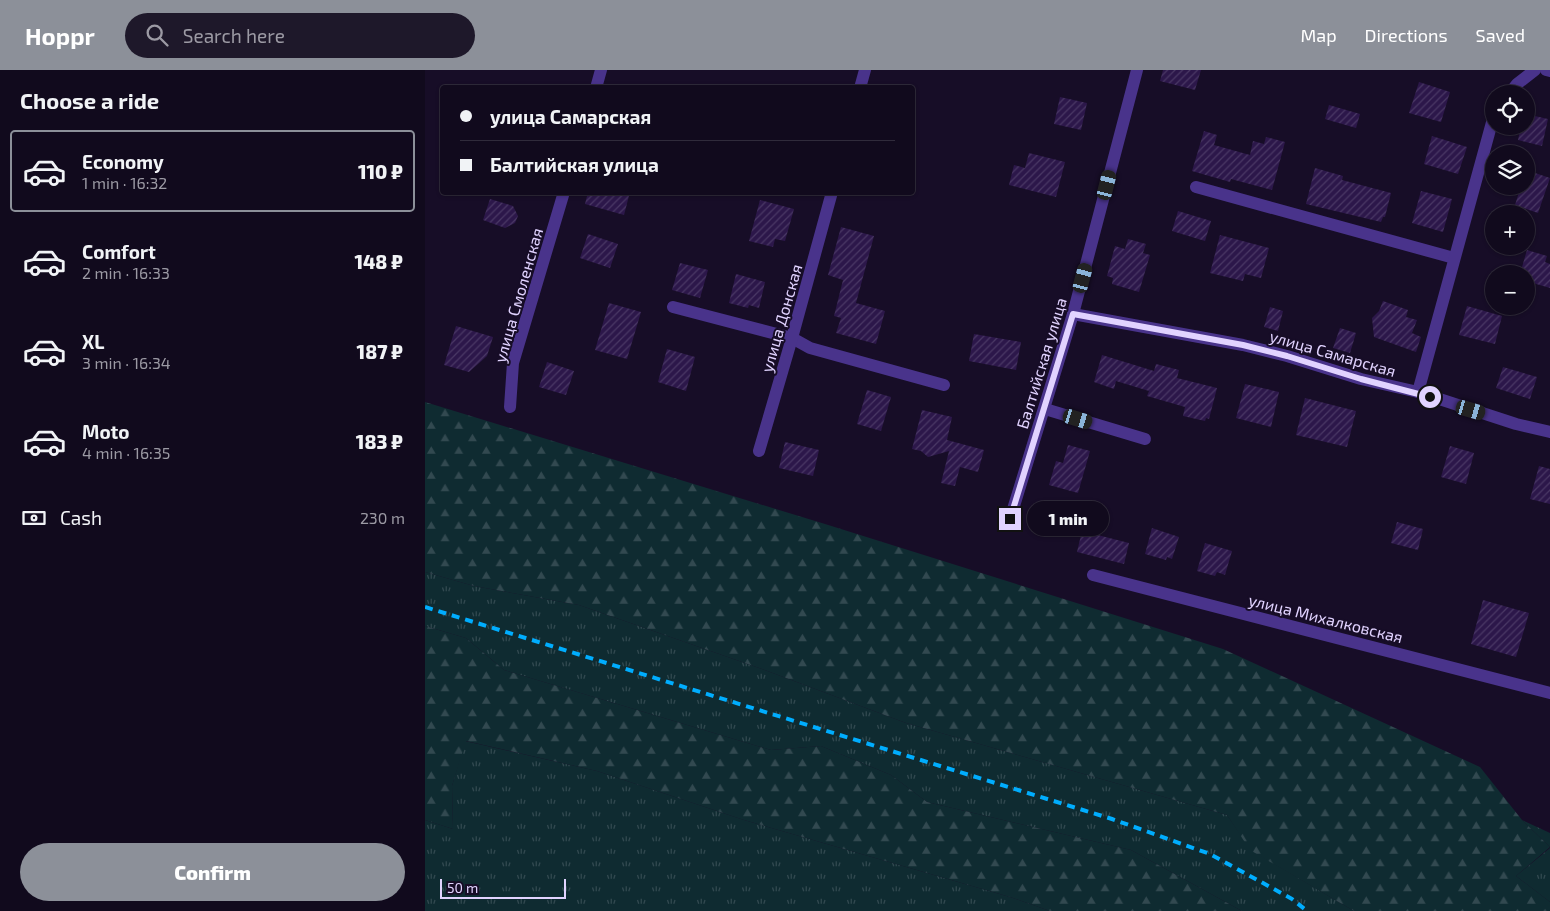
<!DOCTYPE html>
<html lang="en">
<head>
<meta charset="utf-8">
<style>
	:root { --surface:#110a1d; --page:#1e182a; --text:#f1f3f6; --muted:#9c9aa4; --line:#302b3b; --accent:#8c9099 }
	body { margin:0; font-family:"Exo 2",sans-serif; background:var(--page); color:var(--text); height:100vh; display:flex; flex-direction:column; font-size:19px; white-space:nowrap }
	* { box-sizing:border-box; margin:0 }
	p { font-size:16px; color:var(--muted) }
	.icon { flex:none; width:28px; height:28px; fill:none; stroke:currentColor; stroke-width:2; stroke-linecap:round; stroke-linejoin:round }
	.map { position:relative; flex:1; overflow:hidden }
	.sheet { display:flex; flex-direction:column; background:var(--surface); width:425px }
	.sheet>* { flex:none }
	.banner { position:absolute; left:15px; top:15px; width:475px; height:110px; border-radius:5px; box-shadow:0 1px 4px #0004,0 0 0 1px var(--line); display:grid; align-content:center; height:110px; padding:0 20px; background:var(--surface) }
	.controls { position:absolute; left:1060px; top:15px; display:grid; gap:10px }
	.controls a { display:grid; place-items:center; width:50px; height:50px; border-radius:50%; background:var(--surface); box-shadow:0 1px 4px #0004,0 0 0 1px var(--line); font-size:25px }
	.scale { position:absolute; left:15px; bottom:12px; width:126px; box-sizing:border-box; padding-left:5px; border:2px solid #e1d3ff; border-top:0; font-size:14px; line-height:18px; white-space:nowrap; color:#e1d3ff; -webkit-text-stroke:4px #170d27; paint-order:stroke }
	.end { position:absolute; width:22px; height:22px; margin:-11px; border:6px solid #e1d3ff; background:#111; box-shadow:0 0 0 2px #111 }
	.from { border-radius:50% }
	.bubble { position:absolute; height:35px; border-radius:18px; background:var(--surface); box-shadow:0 1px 4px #0004,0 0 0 1px var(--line); font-size:16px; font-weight:800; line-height:35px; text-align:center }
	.car { position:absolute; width:15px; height:30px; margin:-15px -8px; border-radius:6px; box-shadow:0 0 4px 1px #0007; background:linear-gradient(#222 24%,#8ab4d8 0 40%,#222 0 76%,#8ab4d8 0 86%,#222 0) }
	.banner b { display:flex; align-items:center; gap:18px; height:48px; font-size:19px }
	.banner b+b { border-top:1px solid var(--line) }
	.banner i { width:12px; height:12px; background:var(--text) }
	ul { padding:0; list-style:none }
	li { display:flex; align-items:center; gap:15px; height:82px; margin:0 10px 8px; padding:0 10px; border:2px solid transparent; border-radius:5px }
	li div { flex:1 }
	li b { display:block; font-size:19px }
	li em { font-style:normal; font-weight:800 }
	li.on { border-color:var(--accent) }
	li>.icon { width:45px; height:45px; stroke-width:1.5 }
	h2 { padding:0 20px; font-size:22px; line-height:60px }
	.pay { display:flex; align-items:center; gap:12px; height:55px; padding:0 20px; font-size:19px }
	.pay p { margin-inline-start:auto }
	.button { display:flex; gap:10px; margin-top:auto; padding:10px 20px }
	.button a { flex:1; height:58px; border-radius:30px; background:var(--accent); color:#fff; font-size:20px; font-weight:800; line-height:58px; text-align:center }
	header { display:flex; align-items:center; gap:30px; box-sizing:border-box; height:70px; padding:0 25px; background:var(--accent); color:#fff }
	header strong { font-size:24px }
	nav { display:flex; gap:28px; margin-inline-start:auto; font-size:18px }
	.search { width:350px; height:45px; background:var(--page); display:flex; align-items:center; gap:12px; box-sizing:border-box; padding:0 18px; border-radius:28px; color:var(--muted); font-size:19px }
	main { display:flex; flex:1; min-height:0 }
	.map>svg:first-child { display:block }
	.grass { fill:url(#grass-tufts) }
	.forest { fill:url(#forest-firs) }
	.building { fill:url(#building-hatch) }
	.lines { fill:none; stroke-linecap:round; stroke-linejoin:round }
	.minor { stroke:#49338b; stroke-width:12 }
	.rail { stroke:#00adfe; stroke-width:4; stroke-dasharray:8 6; stroke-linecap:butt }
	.route { stroke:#e1d3ff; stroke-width:6 }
	.labels { text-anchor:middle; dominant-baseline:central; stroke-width:4; stroke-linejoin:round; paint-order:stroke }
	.street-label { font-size:16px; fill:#e1d3ff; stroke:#170d27 }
</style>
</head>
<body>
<header>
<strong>Hoppr</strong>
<div class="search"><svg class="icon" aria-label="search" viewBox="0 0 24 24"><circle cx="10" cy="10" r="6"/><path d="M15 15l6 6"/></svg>Search here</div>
<nav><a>Map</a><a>Directions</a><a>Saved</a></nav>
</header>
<main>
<section class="sheet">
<h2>Choose a ride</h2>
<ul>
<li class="on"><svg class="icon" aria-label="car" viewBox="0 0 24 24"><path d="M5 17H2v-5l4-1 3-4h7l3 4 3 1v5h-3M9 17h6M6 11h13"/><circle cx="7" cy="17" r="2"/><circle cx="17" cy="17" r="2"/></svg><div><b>Economy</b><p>1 min · 16:32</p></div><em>110 ₽</em></li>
<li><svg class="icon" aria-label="car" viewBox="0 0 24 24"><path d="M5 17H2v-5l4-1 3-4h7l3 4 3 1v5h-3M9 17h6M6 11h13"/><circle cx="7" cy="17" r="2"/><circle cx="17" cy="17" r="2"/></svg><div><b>Comfort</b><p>2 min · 16:33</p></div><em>148 ₽</em></li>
<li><svg class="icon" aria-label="car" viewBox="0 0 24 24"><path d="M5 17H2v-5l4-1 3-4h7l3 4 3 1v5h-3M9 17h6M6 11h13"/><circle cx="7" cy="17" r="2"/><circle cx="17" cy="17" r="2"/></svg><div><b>XL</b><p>3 min · 16:34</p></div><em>187 ₽</em></li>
<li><svg class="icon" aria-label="car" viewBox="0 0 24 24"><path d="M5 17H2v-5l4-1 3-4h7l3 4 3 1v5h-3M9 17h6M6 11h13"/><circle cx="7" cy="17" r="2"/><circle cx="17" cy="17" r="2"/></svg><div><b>Moto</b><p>4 min · 16:35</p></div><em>183 ₽</em></li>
</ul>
<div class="pay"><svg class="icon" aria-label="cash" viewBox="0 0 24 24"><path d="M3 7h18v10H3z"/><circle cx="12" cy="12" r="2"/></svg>Cash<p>230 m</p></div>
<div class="button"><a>Confirm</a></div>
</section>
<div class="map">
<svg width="1125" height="841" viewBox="0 0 1125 841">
	<defs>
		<pattern id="grass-tufts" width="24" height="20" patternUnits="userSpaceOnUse" patternTransform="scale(1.25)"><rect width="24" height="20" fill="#0f2b31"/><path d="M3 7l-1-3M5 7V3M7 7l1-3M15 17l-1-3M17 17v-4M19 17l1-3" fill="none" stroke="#324950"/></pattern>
		<pattern id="forest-firs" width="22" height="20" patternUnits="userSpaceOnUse" patternTransform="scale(1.25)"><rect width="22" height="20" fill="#0f2b31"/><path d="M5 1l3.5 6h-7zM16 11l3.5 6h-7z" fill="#324950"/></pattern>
		<pattern id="building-hatch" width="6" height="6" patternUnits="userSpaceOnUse" patternTransform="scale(1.25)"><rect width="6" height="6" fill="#2c174a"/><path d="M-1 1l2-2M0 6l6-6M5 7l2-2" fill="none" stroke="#4a3865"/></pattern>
	</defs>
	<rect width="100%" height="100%" fill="#170d27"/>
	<g class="grass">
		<polygon points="0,502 49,516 154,535 337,599 481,653 802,745 826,780 929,841 817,841 706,780 502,732 466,705 396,676 346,680 79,600 41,568 0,556"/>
		<polygon points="40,671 172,701 319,750 585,827 625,841 0,841 0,750 28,759 27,716"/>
		<polygon points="1097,750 1125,763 1125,777"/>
		<polygon points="1125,778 1125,832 1091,806"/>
	</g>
	<g class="forest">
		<polygon points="0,332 400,454 798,579 1055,697 1097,750 1125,777 1091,806 1125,832 1125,841 929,841 825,780 802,745 481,653 337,599 154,535 49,516 0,502"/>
		<polygon points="0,556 41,568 79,600 346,680 396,676 466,705 502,732 706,780 817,841 625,841 585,827 319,750 172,701 41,671 27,716 28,759 0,750"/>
	</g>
	<g class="building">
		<polygon points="738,0 776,0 770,20 735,11"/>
		<polygon points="994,12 1025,22 1016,52 984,43"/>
		<polygon points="635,27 662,33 656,60 629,54"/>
		<polygon points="904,35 935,44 931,58 900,49"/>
		<polygon points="1101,44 1123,49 1117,76 1093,70 1096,56 1101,56"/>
		<polygon points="779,61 792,65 789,75 825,85 828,71 839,74 841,67 860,72 847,120 806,109 805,112 767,101"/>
		<polygon points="1007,66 1042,77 1033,104 999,94"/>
		<polygon points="604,83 640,92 631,127 584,115 589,95 600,98"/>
		<polygon points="890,98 918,106 917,110 966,123 960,147 958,147 956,152 881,134"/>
		<polygon points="1101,100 1125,108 1113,143 1090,135 1096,116 1101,116"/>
		<polygon points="996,121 1027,129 1018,162 987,153"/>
		<polygon points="163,122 205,122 199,145 160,134"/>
		<polygon points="65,129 88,136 93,146 90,153 80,158 58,150"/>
		<polygon points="335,130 369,139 360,171 350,169 348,177 324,171"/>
		<polygon points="753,141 786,151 780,171 747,161"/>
		<polygon points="416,157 449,166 431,233 460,241 451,274 411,263 416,248 409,246 418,210 403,205"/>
		<polygon points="163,164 193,174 185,198 155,188"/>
		<polygon points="795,165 844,178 836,208 820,204 818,211 785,203"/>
		<polygon points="703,169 721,174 718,183 725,185 714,222 687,214 688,208 682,206 690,176 700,179"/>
		<polygon points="1102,180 1122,186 1120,192 1125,194 1125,218 1101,211 1101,204 1095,204"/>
		<polygon points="255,193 283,200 275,228 247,220"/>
		<polygon points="311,204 340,212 334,238 324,235 323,238 304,233"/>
		<polygon points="958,231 983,240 981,247 992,250 987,263 996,267 991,282 949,267 947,248 954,241"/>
		<polygon points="184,233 216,242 202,289 170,280"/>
		<polygon points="1042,236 1077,246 1070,274 1034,265"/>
		<polygon points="845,237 858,241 853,261 839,257"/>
		<polygon points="31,256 68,267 62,286 44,302 19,295"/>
		<polygon points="915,258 931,263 925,283 908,278"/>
		<polygon points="549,264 596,272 591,300 544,291"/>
		<polygon points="242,279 270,287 261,321 233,312"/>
		<polygon points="677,285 729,301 731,294 754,300 752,308 792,318 784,349 781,348 780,351 758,346 760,337 722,326 724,321 691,311 689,319 669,312"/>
		<polygon points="122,292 149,301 141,325 114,317"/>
		<polygon points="1078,297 1112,307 1105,329 1071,318"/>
		<polygon points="820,314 854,322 846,357 811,348"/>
		<polygon points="442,320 466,327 456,361 432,354"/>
		<polygon points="880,328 931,341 922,377 871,365"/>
		<polygon points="497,340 527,347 522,370 559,380 553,402 535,397 530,416 516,413 524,381 503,387 496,381 487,379"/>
		<polygon points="360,372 394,380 388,406 354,398"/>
		<polygon points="643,375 665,381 653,423 624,415 631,391 638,393"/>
		<polygon points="1025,376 1049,383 1041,414 1016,407"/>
		<polygon points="1114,396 1125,399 1125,434 1105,429"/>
		<polygon points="972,452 998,459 993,480 966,473"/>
		<polygon points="727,458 754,467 747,489 742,487 741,490 720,484"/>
		<polygon points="657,461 704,473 699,494 652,482"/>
		<polygon points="780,473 807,481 800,505 792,502 790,506 772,501"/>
		<polygon points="1058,530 1104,543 1091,587 1046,574"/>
	</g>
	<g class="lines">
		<g class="minor">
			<polyline points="1121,0 1125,1"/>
			<polyline points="171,18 176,0"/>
			<polyline points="435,18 440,0"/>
			<polyline points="1084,24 1092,14 1110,0"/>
			<polyline points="771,117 1029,188"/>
			<polyline points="248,237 367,268 385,278 519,315"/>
			<polyline points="648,244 818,275 862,286 936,309 993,322 1091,354 1125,362"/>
			<polyline points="993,322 1069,45"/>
			<polyline points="85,337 88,293 139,122"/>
			<polyline points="620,339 720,369"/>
			<polyline points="334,381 367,268 407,122"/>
			<polyline points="585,449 648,244 712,0"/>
			<polyline points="668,505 1125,623"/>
		</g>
		<polyline class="rail" points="0,537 687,749 785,784 867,829 882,841"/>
	</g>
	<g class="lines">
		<polyline class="route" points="585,449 648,244 818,275 862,286 936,309 1005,327"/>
	</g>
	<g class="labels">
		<g class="street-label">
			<text transform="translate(93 225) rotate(-74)">улица Смоленская</text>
			<text transform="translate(356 248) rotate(-74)">улица Донская</text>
			<text transform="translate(908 283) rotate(16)">улица Самарская</text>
			<text transform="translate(616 293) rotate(-73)">Балтийская улица</text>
			<text transform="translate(901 548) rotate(14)">улица Михалковская</text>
		</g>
	</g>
</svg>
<div class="controls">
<a><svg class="icon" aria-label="locate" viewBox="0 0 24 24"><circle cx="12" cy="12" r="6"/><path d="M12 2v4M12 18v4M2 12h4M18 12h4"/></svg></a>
<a><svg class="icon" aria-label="layers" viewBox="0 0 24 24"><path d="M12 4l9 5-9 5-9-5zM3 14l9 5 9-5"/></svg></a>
<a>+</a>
<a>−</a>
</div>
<div class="scale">50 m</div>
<i class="end from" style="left:1005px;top:327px"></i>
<i class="end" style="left:585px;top:449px"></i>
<div class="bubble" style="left:602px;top:431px;width:82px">1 min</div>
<i class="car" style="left:682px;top:115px;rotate:14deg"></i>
<i class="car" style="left:658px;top:208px;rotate:15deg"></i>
<i class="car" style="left:1046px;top:340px;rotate:106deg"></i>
<i class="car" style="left:653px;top:349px;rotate:107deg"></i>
<div class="banner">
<b><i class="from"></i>улица Самарская</b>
<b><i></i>Балтийская улица</b>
</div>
</div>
</main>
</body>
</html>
